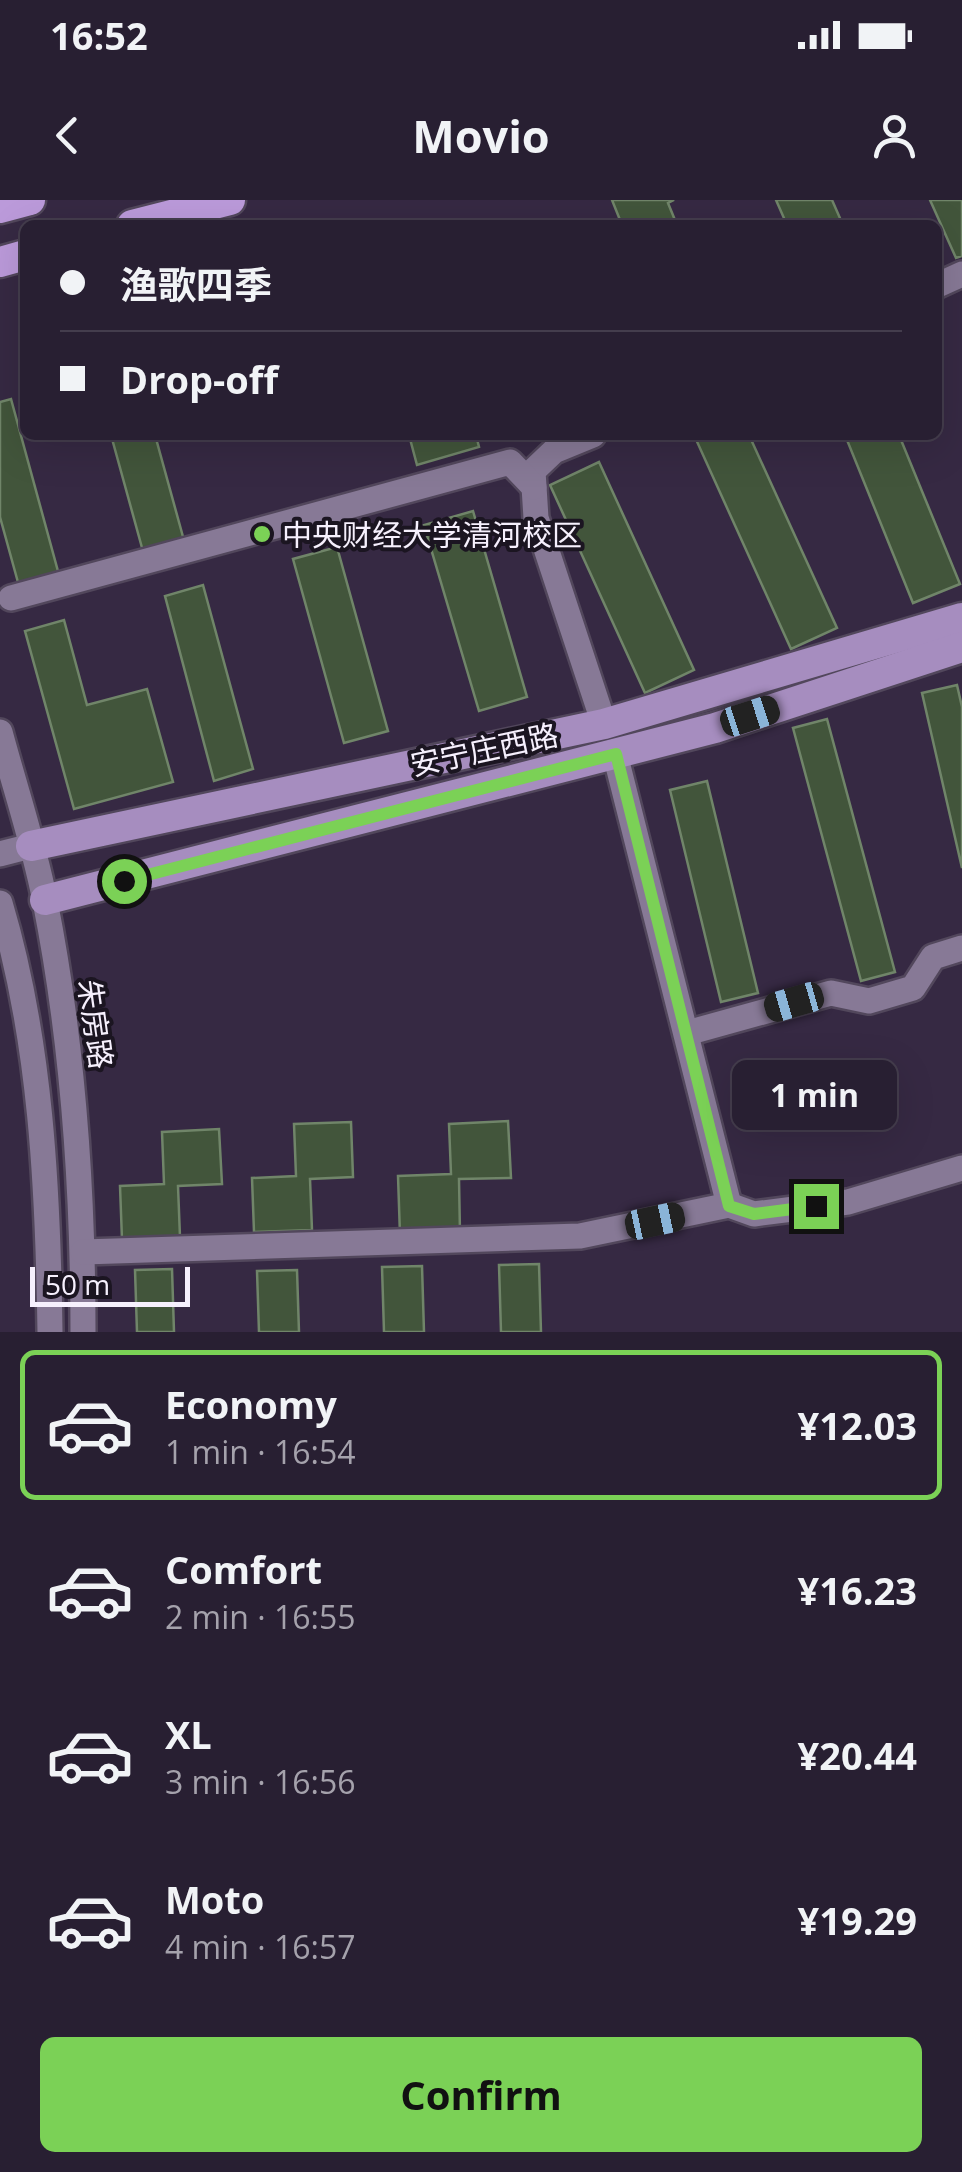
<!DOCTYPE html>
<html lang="en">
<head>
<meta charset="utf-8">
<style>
	:root { --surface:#281f32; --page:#30273a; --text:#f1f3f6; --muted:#a5a2ac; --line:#443d4d; --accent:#7bd156 }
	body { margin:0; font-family:"Open Sans","Noto Sans SC",sans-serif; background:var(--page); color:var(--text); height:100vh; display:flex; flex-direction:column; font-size:38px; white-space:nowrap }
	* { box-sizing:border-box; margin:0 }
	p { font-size:32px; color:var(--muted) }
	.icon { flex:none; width:55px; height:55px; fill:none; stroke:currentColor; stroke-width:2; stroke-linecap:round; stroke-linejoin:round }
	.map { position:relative; height:1132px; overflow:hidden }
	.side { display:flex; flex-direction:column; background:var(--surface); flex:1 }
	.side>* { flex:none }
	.banner { position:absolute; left:20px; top:20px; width:922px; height:220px; border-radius:15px; box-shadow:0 10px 40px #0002,0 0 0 2px var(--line); display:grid; align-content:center; height:220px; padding:0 40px; background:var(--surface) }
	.scale { position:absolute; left:30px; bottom:25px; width:160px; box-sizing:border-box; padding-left:10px; border:5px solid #f6f0fd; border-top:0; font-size:28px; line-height:35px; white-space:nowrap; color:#f6f0fd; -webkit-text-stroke:8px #1b1521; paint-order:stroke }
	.end { position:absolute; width:45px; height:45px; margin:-22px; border:12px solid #7bd156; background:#111; box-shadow:0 0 0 5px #111 }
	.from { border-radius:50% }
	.bubble { position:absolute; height:70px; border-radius:15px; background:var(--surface); box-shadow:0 10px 40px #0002,0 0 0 2px var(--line); font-size:32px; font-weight:700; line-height:70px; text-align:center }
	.car { position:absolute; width:30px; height:60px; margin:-30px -15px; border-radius:12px; box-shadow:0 0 8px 2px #0007; background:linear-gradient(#222 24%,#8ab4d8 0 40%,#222 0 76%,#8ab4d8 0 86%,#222 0) }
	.banner b { display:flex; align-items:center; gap:35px; height:95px; font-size:38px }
	.banner b+b { border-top:2px solid var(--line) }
	.banner i { width:25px; height:25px; background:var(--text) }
	ul { padding:18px 0 0; list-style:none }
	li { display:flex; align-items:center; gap:30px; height:150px; margin:0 20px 15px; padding:0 20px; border:5px solid transparent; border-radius:15px }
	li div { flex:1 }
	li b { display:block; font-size:38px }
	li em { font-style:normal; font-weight:700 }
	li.active { border-color:var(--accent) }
	li>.icon { width:90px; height:90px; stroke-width:1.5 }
	.primary-button { display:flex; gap:20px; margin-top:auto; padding:20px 40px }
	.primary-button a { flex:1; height:115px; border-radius:15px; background:var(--accent); color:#111; font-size:40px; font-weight:700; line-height:115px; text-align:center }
	.status { display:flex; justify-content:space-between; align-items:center; height:70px; padding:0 50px; background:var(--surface); direction:ltr }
	.status svg { height:28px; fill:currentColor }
	header { display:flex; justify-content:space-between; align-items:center; height:130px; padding:0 40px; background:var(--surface); font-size:45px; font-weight:700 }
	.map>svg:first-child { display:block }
	.building { fill:#42553b; stroke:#708569; stroke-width:2.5 }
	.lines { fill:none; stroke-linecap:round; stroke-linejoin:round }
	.minor-casing { stroke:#52475c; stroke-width:30 }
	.major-casing { stroke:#52475c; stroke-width:35 }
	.highway-casing { stroke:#52475c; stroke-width:35 }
	.minor { stroke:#877996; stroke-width:25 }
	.major { stroke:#a68dbf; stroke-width:30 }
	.highway { stroke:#bb9ada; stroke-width:30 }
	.route { stroke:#7bd156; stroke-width:12 }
	.poi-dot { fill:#7bd156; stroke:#1b1521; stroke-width:4 }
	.labels { text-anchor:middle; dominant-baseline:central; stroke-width:8; stroke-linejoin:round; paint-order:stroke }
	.poi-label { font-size:30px; fill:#f6f0fd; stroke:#1b1521; text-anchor:start }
	.street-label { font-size:30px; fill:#f6f0fd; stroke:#1b1521 }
</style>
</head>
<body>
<div class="status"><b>16:52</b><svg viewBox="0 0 49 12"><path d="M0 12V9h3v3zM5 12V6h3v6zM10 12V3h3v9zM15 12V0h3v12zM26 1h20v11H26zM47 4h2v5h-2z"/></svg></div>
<header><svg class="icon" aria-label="back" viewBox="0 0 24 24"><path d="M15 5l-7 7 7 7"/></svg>Movio<svg class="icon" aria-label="person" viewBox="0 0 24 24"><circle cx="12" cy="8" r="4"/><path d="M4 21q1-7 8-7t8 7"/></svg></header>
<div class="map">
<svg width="962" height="1132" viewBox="0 0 962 1132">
	<rect width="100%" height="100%" fill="#362943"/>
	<g class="building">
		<polygon points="612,0 674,0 668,3 677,25 622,25"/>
		<polygon points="776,0 832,0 843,25 787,25"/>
		<polygon points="930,0 962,0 962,56 956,58"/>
		<polygon points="11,199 59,375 19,386 0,317 0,202"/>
		<polygon points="111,235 155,235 185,344 144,355"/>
		<polygon points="409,235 476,235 479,247 417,265"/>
		<polygon points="694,235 749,235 837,428 791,449"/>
		<polygon points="845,235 899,235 960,384 913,403"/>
		<polygon points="599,262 694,470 645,493 550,285"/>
		<polygon points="473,311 527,497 479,511 424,325"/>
		<polygon points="337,347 388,531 344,543 293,359"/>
		<polygon points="203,385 253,569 214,581 165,396"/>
		<polygon points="64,420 87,505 147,489 173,582 74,609 25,431"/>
		<polygon points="957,485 962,507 962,668 922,493"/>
		<polygon points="827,519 895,772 861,781 793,528"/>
		<polygon points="707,581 758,793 721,802 670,590"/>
		<polygon points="508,921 511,978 459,979 460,1033 400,1035 398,976 451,974 449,924"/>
		<polygon points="351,922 353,977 310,979 312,1030 254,1032 252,978 296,976 294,924"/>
		<polygon points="219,929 222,984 178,986 180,1037 122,1040 120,986 164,984 162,932"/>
		<polygon points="539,1064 541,1132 501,1132 499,1065"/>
		<polygon points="422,1066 424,1132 384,1132 382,1067"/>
		<polygon points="172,1069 174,1132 137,1132 135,1070"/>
		<polygon points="297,1070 299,1132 259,1132 257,1071"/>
	</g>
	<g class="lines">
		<defs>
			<g id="minor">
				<polyline points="938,85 962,74"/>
				<polyline points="593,235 554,251 533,271 536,318 604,524"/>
				<polyline points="11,398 510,262 534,287"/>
				<path d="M0,532c15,56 34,112 45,169 28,141 38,288 38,431"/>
				<polyline points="615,554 729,1005"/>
				<polyline points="0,654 31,646"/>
				<path d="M0,703c41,138 48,285 50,429"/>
				<polyline points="687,833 831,793 869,801 913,788 933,757 962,748"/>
				<polyline points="83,1052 580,1036 729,1005 754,1014 848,1002 962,968"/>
			</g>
			<g id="major">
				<polyline points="31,646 604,524 962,418"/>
				<polyline points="45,700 715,528 962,447"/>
			</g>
			<g id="highway">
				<polyline points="0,8 30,0"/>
				<polyline points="132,25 230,0"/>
				<polyline points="0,62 25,55"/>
			</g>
		</defs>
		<use href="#minor" class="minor-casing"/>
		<use href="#major" class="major-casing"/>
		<use href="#highway" class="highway-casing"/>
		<use href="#minor" class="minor"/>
		<use href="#major" class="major"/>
		<use href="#highway" class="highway"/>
	</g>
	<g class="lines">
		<polyline class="route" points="124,681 616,554 729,1006 754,1014 816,1006"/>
	</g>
	<circle class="poi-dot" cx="262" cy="334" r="10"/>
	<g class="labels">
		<g class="poi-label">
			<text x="282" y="334">中央财经大学清河校区</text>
		</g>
		<g class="street-label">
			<text transform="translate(484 549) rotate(-12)">安宁庄西路</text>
			<text transform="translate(96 824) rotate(82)">朱房路</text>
		</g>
	</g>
</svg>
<div class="scale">50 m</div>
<i class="end from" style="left:124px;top:681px"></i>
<i class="end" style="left:816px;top:1006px"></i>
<div class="bubble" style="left:732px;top:860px;width:165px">1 min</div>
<i class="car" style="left:750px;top:516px;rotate:72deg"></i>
<i class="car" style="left:794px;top:802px;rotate:254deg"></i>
<i class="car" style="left:655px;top:1021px;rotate:78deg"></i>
<div class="banner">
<b><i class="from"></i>渔歌四季</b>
<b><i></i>Drop-off</b>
</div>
</div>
<section class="side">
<ul>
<li class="active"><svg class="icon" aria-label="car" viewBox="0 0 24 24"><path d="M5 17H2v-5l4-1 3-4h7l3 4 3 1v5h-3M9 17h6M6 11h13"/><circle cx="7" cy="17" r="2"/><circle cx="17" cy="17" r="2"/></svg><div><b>Economy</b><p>1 min · 16:54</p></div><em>¥12.03</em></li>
<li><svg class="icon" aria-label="car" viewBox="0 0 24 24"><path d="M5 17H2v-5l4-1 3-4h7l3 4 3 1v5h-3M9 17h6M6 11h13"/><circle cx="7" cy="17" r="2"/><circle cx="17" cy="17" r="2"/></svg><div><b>Comfort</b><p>2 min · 16:55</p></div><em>¥16.23</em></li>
<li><svg class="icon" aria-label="car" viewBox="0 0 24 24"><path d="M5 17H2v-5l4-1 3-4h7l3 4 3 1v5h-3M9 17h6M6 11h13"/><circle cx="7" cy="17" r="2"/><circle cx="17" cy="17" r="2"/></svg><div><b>XL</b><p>3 min · 16:56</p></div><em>¥20.44</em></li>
<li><svg class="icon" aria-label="car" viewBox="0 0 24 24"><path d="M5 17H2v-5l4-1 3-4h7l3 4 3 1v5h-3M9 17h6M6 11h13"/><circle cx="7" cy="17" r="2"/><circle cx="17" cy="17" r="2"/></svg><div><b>Moto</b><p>4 min · 16:57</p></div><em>¥19.29</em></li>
</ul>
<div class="primary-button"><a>Confirm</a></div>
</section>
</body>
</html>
